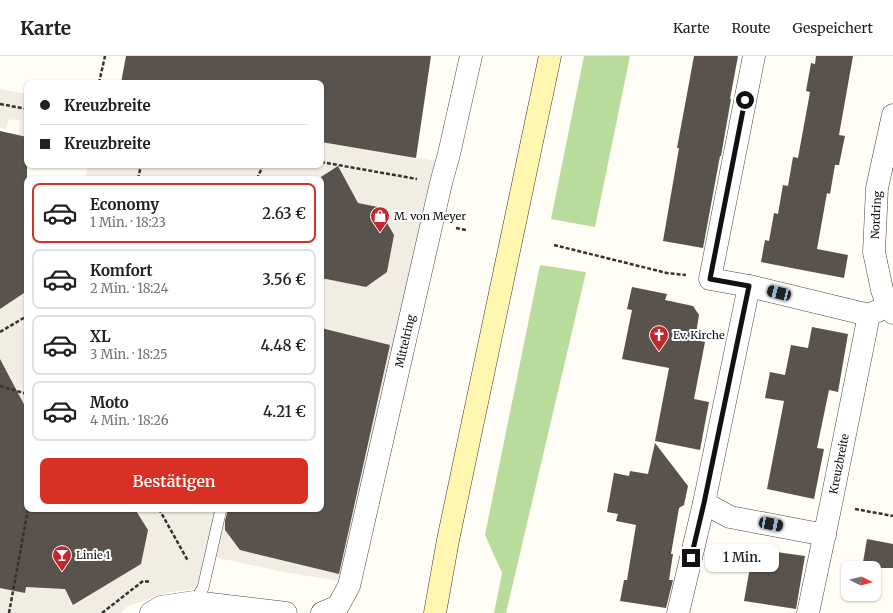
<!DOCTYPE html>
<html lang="de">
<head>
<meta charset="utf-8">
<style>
	:root { --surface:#fff; --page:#f2f2f2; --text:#202124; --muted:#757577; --line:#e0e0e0; --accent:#d93025 }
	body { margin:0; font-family:Merriweather,serif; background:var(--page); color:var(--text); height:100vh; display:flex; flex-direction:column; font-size:15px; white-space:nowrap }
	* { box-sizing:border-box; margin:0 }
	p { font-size:13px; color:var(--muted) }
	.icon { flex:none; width:22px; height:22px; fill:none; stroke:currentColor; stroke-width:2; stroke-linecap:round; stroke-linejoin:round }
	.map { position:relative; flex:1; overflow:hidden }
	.side { position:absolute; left:24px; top:120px; width:300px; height:336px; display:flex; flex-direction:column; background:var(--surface); border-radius:8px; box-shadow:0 1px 3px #0004 }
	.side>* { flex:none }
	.banner { position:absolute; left:24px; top:24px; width:300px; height:88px; border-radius:8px; box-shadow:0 1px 3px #0004; display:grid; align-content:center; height:88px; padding:0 16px; background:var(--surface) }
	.needle { width:26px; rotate:96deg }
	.fabs { position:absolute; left:841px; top:505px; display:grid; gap:8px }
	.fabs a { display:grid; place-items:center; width:40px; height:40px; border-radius:8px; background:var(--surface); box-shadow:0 1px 3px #0004; font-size:20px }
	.end { position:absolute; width:18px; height:18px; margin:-9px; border:5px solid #111; background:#fff; box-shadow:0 0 0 2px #fff }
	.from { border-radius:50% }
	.bubble { position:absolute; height:28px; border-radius:8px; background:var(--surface); box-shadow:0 1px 3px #0004; font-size:13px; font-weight:600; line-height:28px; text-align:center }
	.car { position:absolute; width:12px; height:24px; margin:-12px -6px; border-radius:5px; box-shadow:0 0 3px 1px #0007; background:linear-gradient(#222 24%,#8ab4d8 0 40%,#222 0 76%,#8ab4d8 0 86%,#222 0) }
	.banner b { display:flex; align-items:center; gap:14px; height:38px; font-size:15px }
	.banner b+b { border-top:1px solid var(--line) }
	.banner i { width:10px; height:10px; background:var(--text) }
	ul { padding:7px 0 0; list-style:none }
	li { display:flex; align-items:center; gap:12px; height:60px; margin:0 8px 6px; padding:0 8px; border:2px solid var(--line); border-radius:8px }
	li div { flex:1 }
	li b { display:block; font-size:15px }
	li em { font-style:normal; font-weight:600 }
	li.selected { border-color:var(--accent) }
	li>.icon { width:36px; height:36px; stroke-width:1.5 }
	.cta { display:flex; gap:8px; margin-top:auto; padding:8px 16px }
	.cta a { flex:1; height:46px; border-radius:8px; background:var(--accent); color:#fff; font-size:16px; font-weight:600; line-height:46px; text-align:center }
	header { display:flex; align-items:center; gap:24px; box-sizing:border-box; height:56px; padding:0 20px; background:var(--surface); border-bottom:1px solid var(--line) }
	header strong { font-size:19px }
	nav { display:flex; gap:22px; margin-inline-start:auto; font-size:14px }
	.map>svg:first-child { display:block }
	.forest { fill:#b9dc9c }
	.plaza { fill:#f1ede2 }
	.building { fill:#5a524d }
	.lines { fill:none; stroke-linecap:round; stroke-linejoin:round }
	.lane-casing { stroke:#444; stroke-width:12 }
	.street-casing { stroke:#444; stroke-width:23 }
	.secondary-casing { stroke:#333; stroke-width:23 }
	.path { stroke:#333; stroke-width:2.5; stroke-dasharray:4 2; stroke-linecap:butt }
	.lane { stroke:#fff; stroke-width:11 }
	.street { stroke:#fff; stroke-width:22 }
	.secondary { stroke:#fff6b0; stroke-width:22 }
	.route { stroke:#111; stroke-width:5 }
	.labels { text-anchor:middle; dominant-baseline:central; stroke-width:4; stroke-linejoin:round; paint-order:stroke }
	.street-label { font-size:11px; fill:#111; stroke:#fff }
	.poi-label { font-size:11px; fill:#111; stroke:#fff; text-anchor:start }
</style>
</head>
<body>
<header>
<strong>Karte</strong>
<nav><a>Karte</a><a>Route</a><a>Gespeichert</a></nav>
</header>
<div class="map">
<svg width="893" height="557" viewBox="0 0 893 557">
	<rect width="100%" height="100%" fill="#fffdf5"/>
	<g class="forest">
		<polygon points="584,0 630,0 595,171 551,163"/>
		<polygon points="540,209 586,216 506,557 494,557 502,517 485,479"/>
	</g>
	<g class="plaza">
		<polygon points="0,33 27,38 27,81 18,79 20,65 9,63 6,73 0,72"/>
		<polygon points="321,86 437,105 340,525 284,516 209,500 203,532 171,536 128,550 120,557 0,557 0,253 27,235 27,453 37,485 74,549 140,508 148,474 135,453 225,453 225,474 240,494 339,518 390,289 321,272 321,222 366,231 387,216 394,179 378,151 358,147 324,120 318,123 85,123 88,109 321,109"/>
	</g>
	<g class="building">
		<polygon points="126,0 431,0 416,102 321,86 321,27 121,27"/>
		<polygon points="694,0 738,0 730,43 731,43 721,100 720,100 703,192 663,185 679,92 677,92"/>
		<polygon points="816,0 853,0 839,79 845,80 839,109 835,109 830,138 827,137 817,193 848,199 844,222 802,214 761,206 765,184 769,185 774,157 778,158 783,129 788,130 793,101 798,102 810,36 806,35 811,7 815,8"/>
		<polygon points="0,75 27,81 27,235 0,253"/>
		<polygon points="338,110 358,147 378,151 394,179 387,216 366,231 321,222 321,121"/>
		<polygon points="632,231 667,238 665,244 693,250 699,259 695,284 705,286 694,343 709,346 700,394 655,385 669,312 622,303 632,254 627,253"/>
		<polygon points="812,271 848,278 838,336 829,334 817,392 824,393 814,443 767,433 784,345 765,342 770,316 785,319 791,289 808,292"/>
		<polygon points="321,272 390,289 339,518 240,494 225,474 225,465 228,453 321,453"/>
		<polygon points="0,303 27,354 27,453 135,453 148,474 141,508 73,549 65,533 26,531 25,537 0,532"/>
		<polygon points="655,387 688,430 684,449 679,452 671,498 673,498 669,524 673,524 666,552 620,545 624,524 627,524 636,469 616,465 618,458 607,456 614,417 629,420 630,415 648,418"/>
		<polygon points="867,483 893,488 893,512 862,512"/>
		<polygon points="769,495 805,500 796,553 744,545 750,511 766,513"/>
	</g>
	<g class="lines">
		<defs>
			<polyline id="lane" points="194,546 203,532 221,453"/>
			<g id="street">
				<polyline points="754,0 710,223 749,230 869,259"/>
				<polyline points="893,59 877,132 874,196 882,234 888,250 893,257"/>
				<polyline points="704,447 730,461 825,479"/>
				<polyline points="151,557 161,551 194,546 286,557"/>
				<polyline points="322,557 338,550 349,530 441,127 449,98 471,0"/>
				<polyline points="678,557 704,447 749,230"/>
				<polyline points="808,557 831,448 869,259 888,250"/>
			</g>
			<polyline id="secondary" points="435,557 448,484 550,0"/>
		</defs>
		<use href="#lane" class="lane-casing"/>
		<use href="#street" class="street-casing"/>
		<use href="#secondary" class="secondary-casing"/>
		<g class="path">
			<polyline points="99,27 105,0"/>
			<polyline points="0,48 27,53"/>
			<polyline points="321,106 417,123"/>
			<polyline points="138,123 141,109"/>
			<polyline points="257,123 263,109"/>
			<polyline points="456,172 466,174"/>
			<polyline points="554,189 667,217 686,219"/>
			<polyline points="0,276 27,260"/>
			<polyline points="0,330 27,338"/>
			<polyline points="159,453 188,505"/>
			<polyline points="855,453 893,460"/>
			<polyline points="9,557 28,453"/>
			<polyline points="102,557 143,525 151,526"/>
		</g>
		<use href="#lane" class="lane"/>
		<use href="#street" class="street"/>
		<use href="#secondary" class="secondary"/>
	</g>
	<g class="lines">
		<polyline class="route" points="691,502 704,447 749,230 710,223 745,44"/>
	</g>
	<defs>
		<symbol id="shop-pin" viewBox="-11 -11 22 30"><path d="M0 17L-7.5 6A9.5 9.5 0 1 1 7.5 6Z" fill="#c4262e" stroke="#fff"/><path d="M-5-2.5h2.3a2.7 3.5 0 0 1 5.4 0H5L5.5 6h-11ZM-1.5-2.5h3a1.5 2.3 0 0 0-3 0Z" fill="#fff"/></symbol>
		<symbol id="church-pin" viewBox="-11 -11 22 30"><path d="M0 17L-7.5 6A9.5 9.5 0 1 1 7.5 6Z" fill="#c4262e" stroke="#fff"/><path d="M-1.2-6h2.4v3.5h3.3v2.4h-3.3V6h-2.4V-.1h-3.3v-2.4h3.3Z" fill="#fff"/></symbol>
		<symbol id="bar-pin" viewBox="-11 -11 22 30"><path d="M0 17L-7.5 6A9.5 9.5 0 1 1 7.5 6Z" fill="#c4262e" stroke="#fff"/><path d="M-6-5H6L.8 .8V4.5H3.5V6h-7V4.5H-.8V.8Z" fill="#fff"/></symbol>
	</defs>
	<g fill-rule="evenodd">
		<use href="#shop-pin" x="369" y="149" width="22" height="30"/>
		<use href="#church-pin" x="648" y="268" width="22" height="30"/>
		<use href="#bar-pin" x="51" y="488" width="22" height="30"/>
	</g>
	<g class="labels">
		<g class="street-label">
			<text transform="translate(876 159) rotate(-87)">Nordring</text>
			<text transform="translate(405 285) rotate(-77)">Mittelring</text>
			<text transform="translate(839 408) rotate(-79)">Kreuzbreite</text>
		</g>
		<g class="poi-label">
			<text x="394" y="160">M. von Meyer</text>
			<text x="673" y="279">Ev. Kirche</text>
			<text x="76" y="499">Linie 1</text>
		</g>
	</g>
</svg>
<div class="fabs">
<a><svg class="needle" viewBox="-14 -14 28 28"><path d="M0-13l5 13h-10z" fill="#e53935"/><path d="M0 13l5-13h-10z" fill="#757577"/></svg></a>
</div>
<i class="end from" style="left:745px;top:44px"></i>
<i class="end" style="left:691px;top:502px"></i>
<div class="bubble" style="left:705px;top:488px;width:74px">1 Min.</div>
<i class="car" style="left:779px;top:237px;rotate:284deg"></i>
<i class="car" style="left:771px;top:468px;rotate:101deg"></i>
<div class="banner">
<b><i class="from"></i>Kreuzbreite</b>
<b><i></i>Kreuzbreite</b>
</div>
<section class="side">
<ul>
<li class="selected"><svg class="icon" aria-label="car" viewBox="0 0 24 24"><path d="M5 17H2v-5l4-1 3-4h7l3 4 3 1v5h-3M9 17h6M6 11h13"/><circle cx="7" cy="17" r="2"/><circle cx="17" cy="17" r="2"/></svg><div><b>Economy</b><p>1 Min. · 18:23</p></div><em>2.63 €</em></li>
<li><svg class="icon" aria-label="car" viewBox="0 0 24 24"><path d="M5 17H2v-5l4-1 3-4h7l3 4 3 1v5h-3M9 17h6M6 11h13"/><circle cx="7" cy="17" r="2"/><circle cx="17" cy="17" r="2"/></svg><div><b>Komfort</b><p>2 Min. · 18:24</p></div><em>3.56 €</em></li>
<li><svg class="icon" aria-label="car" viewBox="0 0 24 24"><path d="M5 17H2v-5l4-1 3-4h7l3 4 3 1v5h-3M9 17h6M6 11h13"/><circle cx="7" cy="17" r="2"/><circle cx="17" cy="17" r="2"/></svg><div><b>XL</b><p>3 Min. · 18:25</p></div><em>4.48 €</em></li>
<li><svg class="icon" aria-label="car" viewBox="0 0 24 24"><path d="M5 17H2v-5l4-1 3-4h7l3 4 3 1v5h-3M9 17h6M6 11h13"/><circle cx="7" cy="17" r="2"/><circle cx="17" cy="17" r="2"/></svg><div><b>Moto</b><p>4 Min. · 18:26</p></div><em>4.21 €</em></li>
</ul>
<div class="cta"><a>Bestätigen</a></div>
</section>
</div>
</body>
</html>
